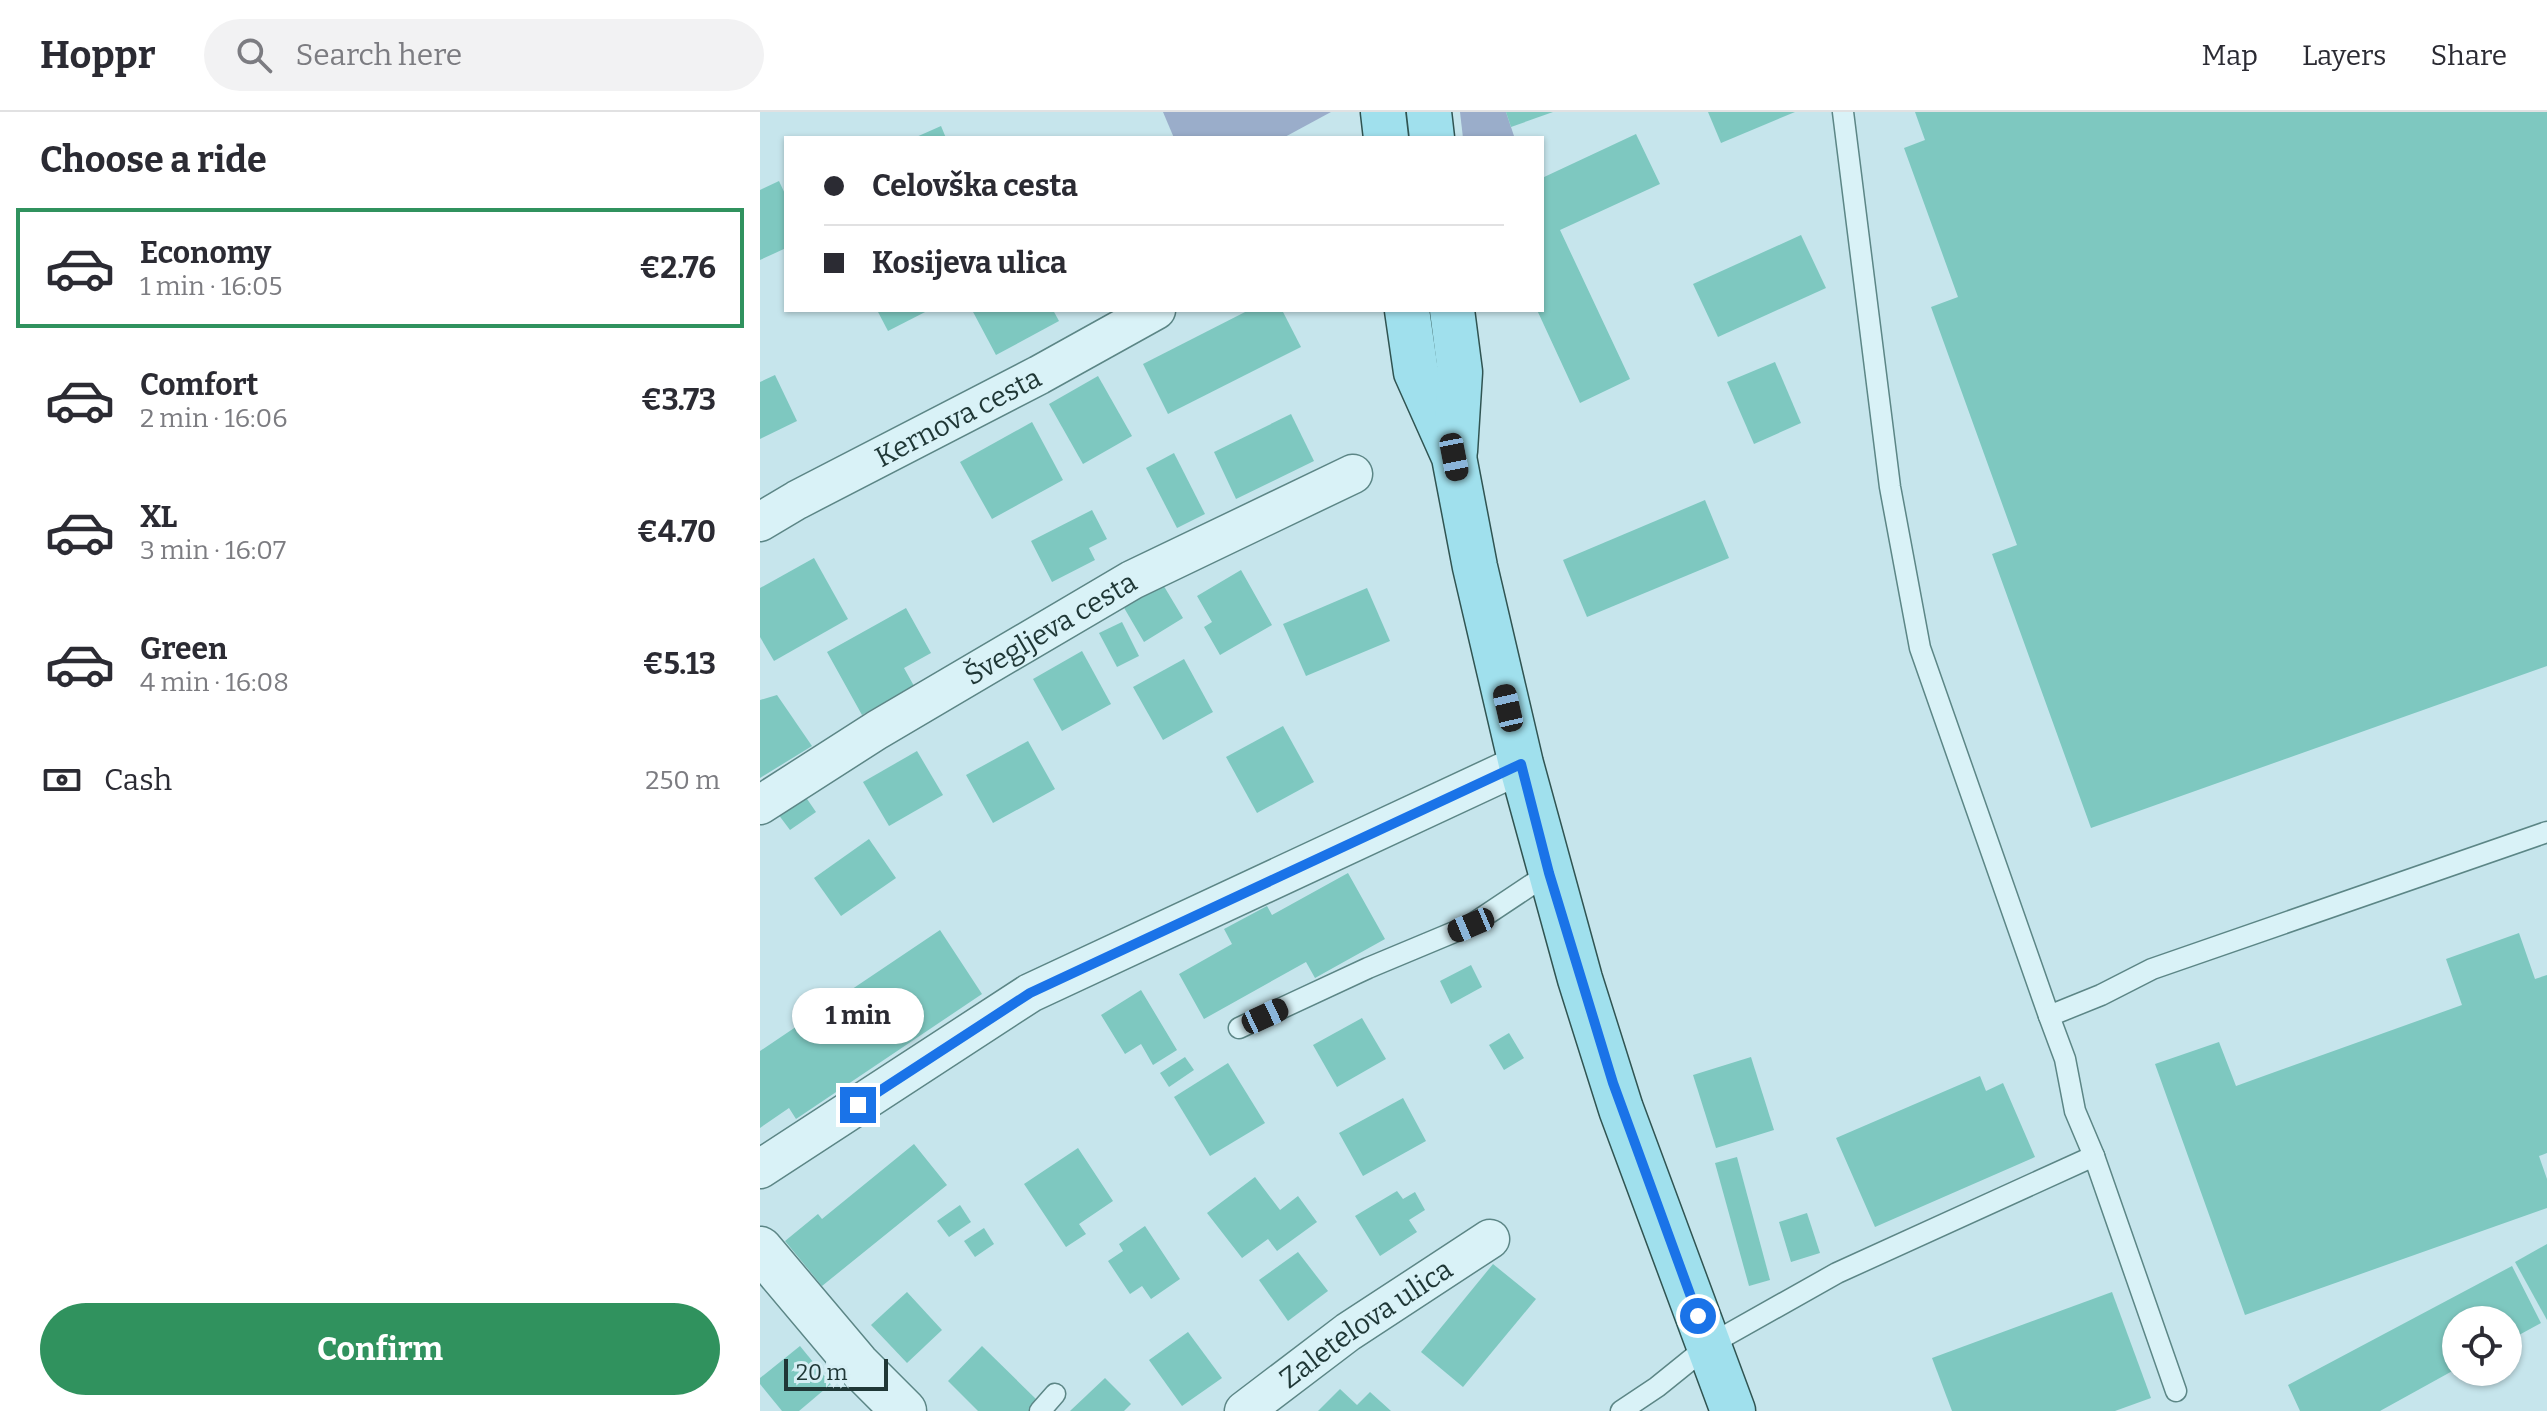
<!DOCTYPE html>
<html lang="en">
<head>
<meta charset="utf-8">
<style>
	:root { --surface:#fff; --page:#f2f2f3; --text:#2b2b33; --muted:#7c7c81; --line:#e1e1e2; --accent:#30925e }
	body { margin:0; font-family:Bitter,serif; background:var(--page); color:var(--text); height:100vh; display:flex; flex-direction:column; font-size:30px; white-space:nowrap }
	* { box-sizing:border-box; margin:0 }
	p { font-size:26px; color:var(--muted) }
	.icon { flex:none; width:44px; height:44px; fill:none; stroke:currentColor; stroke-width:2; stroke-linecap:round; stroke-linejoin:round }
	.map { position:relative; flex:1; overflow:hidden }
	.drawer { display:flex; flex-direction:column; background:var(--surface); width:760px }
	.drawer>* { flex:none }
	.top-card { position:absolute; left:24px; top:24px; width:760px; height:176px; border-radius:0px; box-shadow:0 2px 6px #0004; display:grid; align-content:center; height:176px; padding:0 40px; background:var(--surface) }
	.fabs { position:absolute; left:1682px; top:1194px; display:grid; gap:16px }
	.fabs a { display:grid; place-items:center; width:80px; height:80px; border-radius:50%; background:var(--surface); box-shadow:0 2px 6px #0004; font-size:40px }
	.scale { position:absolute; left:24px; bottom:20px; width:104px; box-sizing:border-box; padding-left:8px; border:4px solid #1f3736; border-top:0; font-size:22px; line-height:28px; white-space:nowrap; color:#1f3736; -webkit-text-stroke:6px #d5eef4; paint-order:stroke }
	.end { position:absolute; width:36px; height:36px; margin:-18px; border:10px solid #1a73e8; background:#fff; box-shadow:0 0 0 4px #fff }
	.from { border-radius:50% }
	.bubble { position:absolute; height:56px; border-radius:28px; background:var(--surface); box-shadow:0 2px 6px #0004; font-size:26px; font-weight:700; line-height:56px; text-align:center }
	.car { position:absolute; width:24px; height:48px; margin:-24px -12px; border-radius:10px; box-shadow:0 0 6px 2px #0007; background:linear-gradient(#222 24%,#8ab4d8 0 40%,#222 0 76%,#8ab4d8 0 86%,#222 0) }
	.top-card b { display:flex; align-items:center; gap:28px; height:76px; font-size:30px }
	.top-card b+b { border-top:2px solid var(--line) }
	.top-card i { width:20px; height:20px; background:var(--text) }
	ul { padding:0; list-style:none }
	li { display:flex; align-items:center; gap:24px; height:120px; margin:0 16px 12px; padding:0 24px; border:4px solid transparent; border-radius:0px }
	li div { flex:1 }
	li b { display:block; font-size:30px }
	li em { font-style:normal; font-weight:700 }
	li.current { border-color:var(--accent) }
	li>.icon { width:72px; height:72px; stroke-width:1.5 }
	h2 { padding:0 40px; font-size:36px; line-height:96px }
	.pay { display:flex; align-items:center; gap:20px; height:88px; padding:0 40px; font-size:30px }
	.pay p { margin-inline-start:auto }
	.action { display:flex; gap:16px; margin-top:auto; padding:16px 40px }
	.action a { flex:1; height:92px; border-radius:48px; background:var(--accent); color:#fff; font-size:32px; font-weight:700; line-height:92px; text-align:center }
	header { display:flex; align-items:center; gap:48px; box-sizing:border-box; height:112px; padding:0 40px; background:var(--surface); border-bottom:2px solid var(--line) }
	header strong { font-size:38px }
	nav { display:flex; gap:44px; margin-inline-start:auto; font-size:28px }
	.search { width:560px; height:72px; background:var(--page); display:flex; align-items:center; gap:20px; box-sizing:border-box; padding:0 28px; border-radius:44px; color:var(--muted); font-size:30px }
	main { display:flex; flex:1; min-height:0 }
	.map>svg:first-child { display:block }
	.green { fill:#9aadca }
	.building { fill:#7ec8c0 }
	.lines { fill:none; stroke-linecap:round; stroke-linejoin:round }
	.service-casing { stroke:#5c8686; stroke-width:23 }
	.minor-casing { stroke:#5c8686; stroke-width:41 }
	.tertiary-casing { stroke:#5c8686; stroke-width:47 }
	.primary-casing { stroke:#305452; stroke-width:47 }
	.service { stroke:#d9f2f7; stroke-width:20 }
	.minor { stroke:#d9f2f7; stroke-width:38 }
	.tertiary { stroke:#d9f2f7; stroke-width:44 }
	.primary { stroke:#a0e0ed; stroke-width:44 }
	.route { stroke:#1a73e8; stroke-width:10 }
	.labels { text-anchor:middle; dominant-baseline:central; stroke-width:8; stroke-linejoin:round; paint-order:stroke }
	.street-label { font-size:28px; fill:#1f3736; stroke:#d5eef4 }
</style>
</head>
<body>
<header>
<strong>Hoppr</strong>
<div class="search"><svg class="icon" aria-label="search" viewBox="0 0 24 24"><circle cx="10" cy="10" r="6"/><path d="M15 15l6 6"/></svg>Search here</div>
<nav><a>Map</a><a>Layers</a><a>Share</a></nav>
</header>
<main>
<section class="drawer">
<h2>Choose a ride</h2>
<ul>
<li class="current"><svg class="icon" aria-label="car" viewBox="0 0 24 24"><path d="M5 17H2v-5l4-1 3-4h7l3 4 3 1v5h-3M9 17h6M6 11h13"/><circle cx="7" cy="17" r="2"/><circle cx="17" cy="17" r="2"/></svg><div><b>Economy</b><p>1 min · 16:05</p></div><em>€2.76</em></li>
<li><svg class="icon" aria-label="car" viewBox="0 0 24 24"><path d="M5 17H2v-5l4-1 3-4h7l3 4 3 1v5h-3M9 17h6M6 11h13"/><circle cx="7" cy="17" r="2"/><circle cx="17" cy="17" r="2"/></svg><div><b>Comfort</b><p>2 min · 16:06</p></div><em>€3.73</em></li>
<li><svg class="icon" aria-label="car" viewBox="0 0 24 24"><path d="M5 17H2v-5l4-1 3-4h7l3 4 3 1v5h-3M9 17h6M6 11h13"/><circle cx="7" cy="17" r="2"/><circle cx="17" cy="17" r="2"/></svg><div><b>XL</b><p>3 min · 16:07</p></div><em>€4.70</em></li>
<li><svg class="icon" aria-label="car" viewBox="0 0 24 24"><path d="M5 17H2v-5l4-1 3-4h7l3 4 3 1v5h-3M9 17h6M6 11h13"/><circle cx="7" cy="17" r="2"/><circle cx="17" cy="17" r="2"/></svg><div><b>Green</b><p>4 min · 16:08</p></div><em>€5.13</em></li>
</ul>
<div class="pay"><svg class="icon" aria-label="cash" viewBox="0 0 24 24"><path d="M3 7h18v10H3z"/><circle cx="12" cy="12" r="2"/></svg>Cash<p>250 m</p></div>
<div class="action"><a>Confirm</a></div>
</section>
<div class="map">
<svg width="1787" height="1299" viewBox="0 0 1787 1299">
	<rect width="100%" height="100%" fill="#c6e5ec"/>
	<g class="green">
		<polygon points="403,0 571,0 523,26 414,26"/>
		<polygon points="700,0 746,0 754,24 703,26"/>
	</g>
	<g class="building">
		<polygon points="746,0 793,0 751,15"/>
		<polygon points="948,0 1035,0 961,31"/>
		<polygon points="1155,0 1787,0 1787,554 1331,716 1232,442 1257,433 1171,195 1198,185 1144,36 1165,28"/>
		<polygon points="181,14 186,26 154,26"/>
		<polygon points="876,22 900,72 800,118 870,267 820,291 777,198 782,198 782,66"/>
		<polygon points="19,69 26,84 26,136 0,148 0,78"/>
		<polygon points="1041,123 1066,176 958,225 933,172"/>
		<polygon points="117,198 169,198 128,219"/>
		<polygon points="212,198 293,198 299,209 236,243"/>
		<polygon points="489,198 522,198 541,235 408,302 383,252"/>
		<polygon points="1015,250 1041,311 994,332 967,270"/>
		<polygon points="15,263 37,309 0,327 0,270"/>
		<polygon points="338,264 372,324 323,352 289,292"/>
		<polygon points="531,302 554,349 476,387 454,340"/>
		<polygon points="272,310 303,368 232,407 200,350"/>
		<polygon points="414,341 445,402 417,416 386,356"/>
		<polygon points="945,388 969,446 827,505 803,448"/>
		<polygon points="332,398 347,427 329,436 335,448 292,470 271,429"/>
		<polygon points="54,446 88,507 14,549 0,525 0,476"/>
		<polygon points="481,458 512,513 460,543 444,515 452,510 437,484"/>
		<polygon points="402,471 423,506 384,530 363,494"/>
		<polygon points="607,476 630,529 546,564 523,512"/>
		<polygon points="146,496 171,541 144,556 154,574 102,603 67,540"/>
		<polygon points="362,510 379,544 357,555 339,521"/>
		<polygon points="322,539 351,592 302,619 273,567"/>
		<polygon points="424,547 453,600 403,628 373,575"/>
		<polygon points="17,583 52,634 0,666 0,588"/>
		<polygon points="523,614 554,670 497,701 466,645"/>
		<polygon points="268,629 295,677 233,711 206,663"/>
		<polygon points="157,639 183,683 129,714 103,670"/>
		<polygon points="45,684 56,700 30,718 18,702"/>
		<polygon points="109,727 136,766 81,804 54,766"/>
		<polygon points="588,761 625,827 555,866 546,850 444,907 419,862 472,832 464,817 507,794 512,803"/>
		<polygon points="180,818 222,882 36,1007 29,996 0,1016 0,939"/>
		<polygon points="1759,821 1775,867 1787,863 1787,1041 1779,1044 1787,1067 1787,1096 1485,1203 1395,952 1459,930 1476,974 1702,893 1686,847"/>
		<polygon points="711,853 722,875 691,892 680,869"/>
		<polygon points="381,878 417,938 393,953 381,932 365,942 341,903"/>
		<polygon points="602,906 626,947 577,975 553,933"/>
		<polygon points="749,921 764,946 744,958 729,933"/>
		<polygon points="425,945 434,958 409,975 400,961"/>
		<polygon points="991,945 1014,1018 956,1036 933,963"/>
		<polygon points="468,951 505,1011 450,1044 414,985"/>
		<polygon points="1220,964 1226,979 1243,971 1275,1045 1115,1115 1076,1026"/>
		<polygon points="643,986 666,1029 603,1064 579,1021"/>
		<polygon points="154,1032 187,1073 62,1174 25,1129 58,1102 62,1107"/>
		<polygon points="318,1036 353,1089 319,1112 326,1122 306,1135 264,1072"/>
		<polygon points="977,1045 1010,1168 989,1174 955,1051"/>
		<polygon points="495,1065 520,1098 538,1084 557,1110 517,1139 508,1127 482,1146 447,1101"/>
		<polygon points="637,1079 643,1087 655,1080 665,1098 649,1108 657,1120 620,1144 595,1104"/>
		<polygon points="200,1093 211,1110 189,1125 177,1109"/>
		<polygon points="1047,1101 1060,1141 1031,1150 1019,1110"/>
		<polygon points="385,1114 420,1167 391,1187 382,1174 370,1182 348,1149 363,1139 359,1132"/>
		<polygon points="224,1116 234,1132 215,1145 204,1129"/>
		<polygon points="1787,1132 1787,1208 1755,1150"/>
		<polygon points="538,1140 568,1179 528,1209 499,1168"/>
		<polygon points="733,1152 776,1187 703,1275 661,1240"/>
		<polygon points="1752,1154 1781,1211 1748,1229 1748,1208 1696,1208 1696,1257 1620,1299 1540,1299 1528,1273"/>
		<polygon points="147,1180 182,1218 147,1251 111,1213"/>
		<polygon points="1352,1180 1391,1286 1355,1299 1192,1299 1172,1246"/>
		<polygon points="428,1220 462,1266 422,1294 389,1248"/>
		<polygon points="40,1234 71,1272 39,1299 22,1299 0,1272 0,1266"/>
		<polygon points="222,1234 278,1289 269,1299 218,1299 188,1269"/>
		<polygon points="345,1266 371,1292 364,1299 310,1299"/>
		<polygon points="580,1277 597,1293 610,1280 631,1299 558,1299"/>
	</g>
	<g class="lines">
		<defs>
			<g id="service">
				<polyline points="1083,0 1130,375 1160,536 1289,904"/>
				<polyline points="479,916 608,856 711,813 789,761"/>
				<polyline points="1416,1279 1334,1044 1315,999 1305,947 1289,904 1341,883 1392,857 1787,720"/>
				<polyline points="280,1299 295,1282"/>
				<polyline points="861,1299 897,1275 949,1233 1077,1161 1334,1044"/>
			</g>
			<g id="minor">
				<path id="s1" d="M0,410l37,-22 242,-125 117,-65"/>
				<path id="s2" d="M0,693l117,-75 255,-150 221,-106"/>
				<polyline points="0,1057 270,881 761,652"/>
				<path id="s3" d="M484,1299l104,-79 142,-93"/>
			</g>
			<polyline id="tertiary" points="0,1137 97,1252 144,1299"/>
			<g id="primary">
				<polyline points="623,0 626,26"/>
				<polyline points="669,0 672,26"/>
				<polyline points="647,198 656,260 694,345 715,455 761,652 820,867 861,997 973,1299"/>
				<polyline points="692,198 700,260 695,339"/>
			</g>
		</defs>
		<use href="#service" class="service-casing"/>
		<use href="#minor" class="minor-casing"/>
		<use href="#tertiary" class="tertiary-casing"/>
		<use href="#primary" class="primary-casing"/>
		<use href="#service" class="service"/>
		<use href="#minor" class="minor"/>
		<use href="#tertiary" class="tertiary"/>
		<use href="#primary" class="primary"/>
	</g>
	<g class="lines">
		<polyline class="route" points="98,993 270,881 761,652 789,761 853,971 938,1204"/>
	</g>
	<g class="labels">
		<g class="street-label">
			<text stroke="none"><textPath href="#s1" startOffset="224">Kernova cesta</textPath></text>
			<text stroke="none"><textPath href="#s2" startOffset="340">Švegljeva cesta</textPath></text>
			<text stroke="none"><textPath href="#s3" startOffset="150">Zaletelova ulica</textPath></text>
		</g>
	</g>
</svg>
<div class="fabs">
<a><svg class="icon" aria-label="locate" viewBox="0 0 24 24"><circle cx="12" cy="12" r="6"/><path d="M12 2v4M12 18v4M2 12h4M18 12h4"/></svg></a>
</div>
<div class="scale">20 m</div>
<i class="end from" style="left:938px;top:1204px"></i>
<i class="end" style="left:98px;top:993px"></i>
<div class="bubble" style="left:32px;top:876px;width:132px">1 min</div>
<i class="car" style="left:694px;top:345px;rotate:169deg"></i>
<i class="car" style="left:748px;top:596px;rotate:347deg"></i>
<i class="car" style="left:711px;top:813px;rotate:247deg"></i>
<i class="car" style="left:505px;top:904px;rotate:65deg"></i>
<div class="top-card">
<b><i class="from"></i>Celovška cesta</b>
<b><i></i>Kosijeva ulica</b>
</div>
</div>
</main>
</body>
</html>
